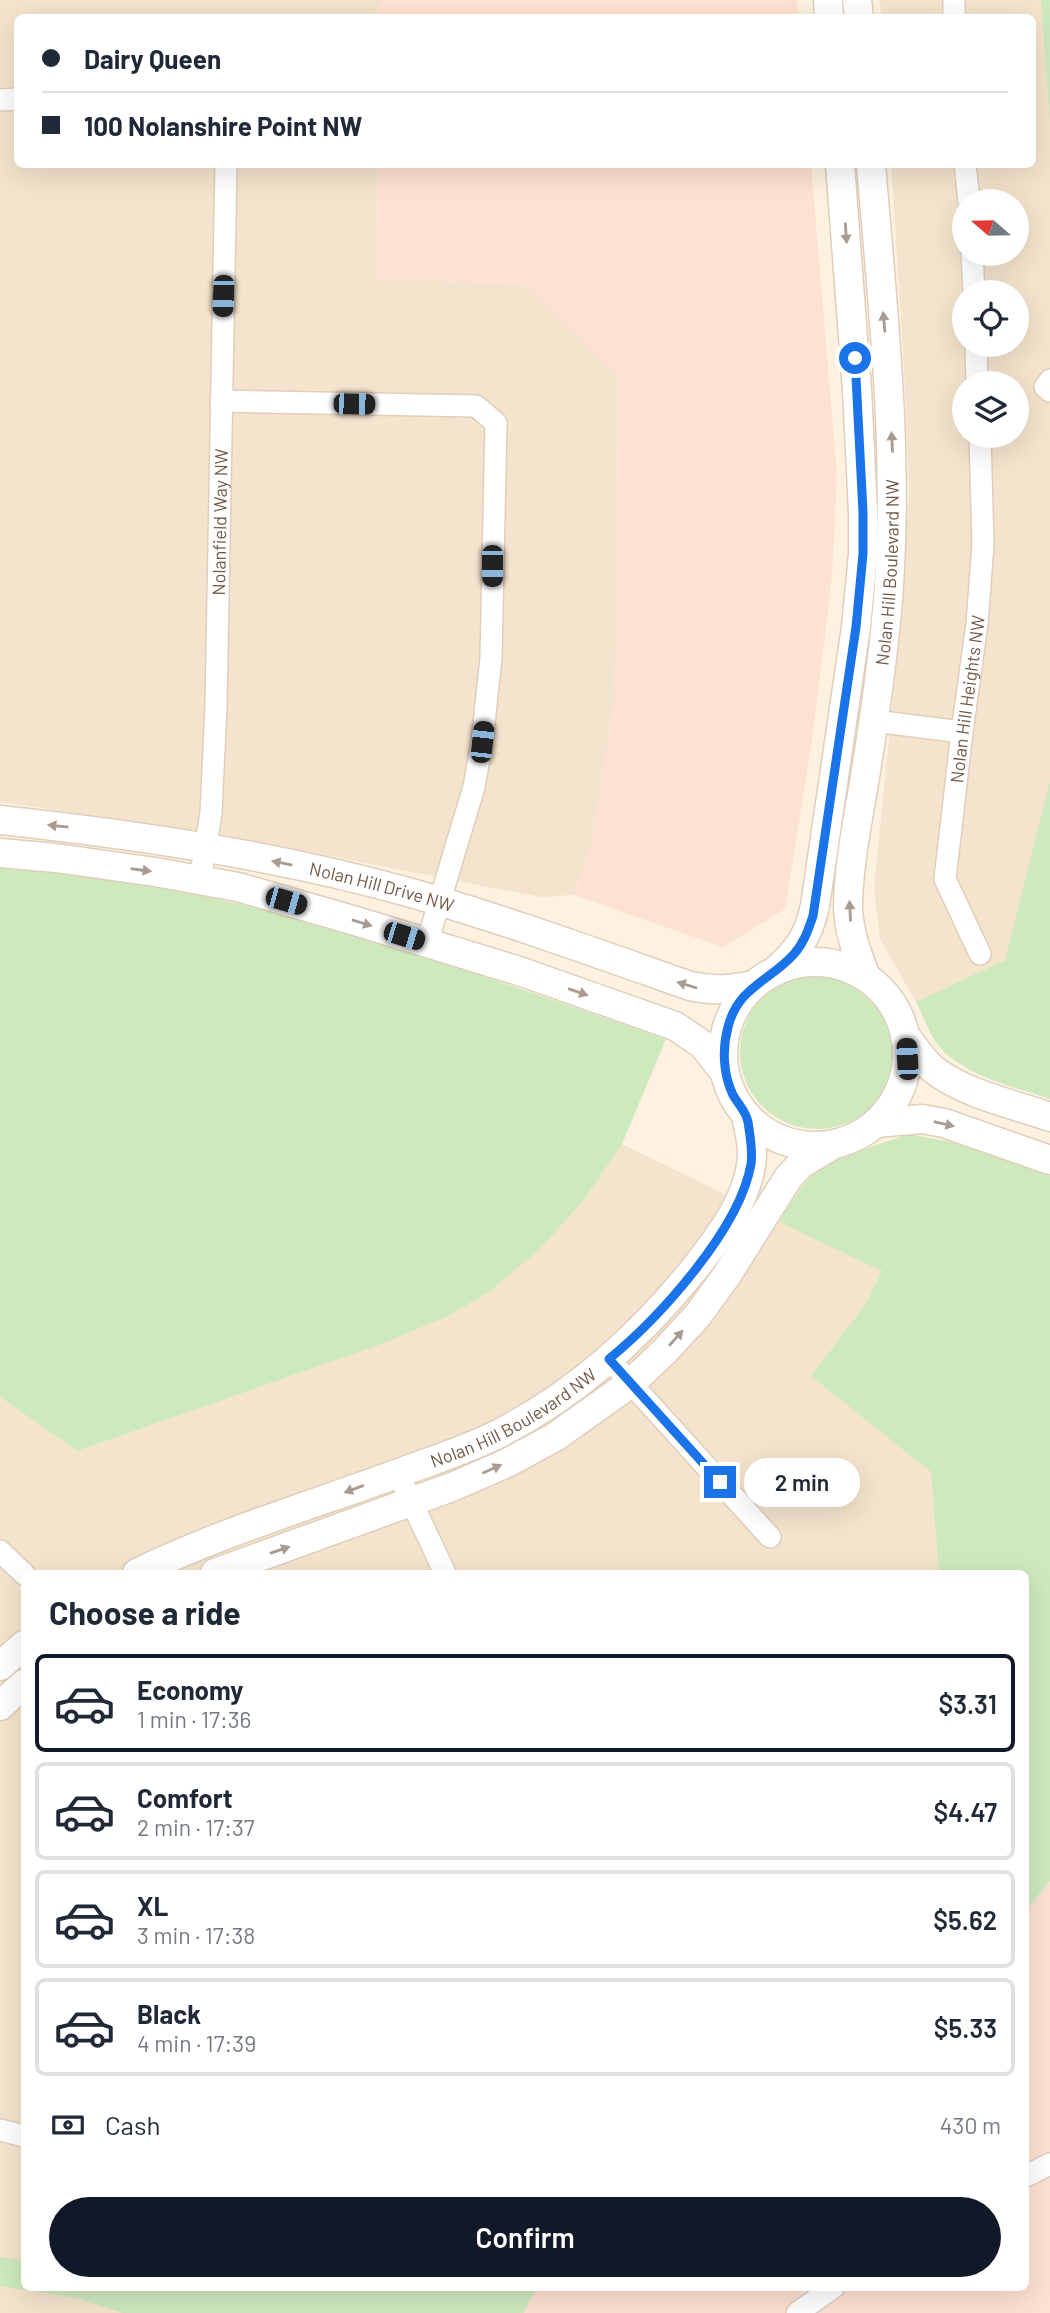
<!DOCTYPE html>
<html lang="en">
<head>
<meta charset="utf-8">
<style>
	:root { --surface:#fff; --page:#f6f6f7; --text:#1f2937; --muted:#747a83; --line:#e0e1e3; --accent:#111827 }
	body { margin:0; font-family:Barlow,sans-serif; background:var(--page); color:var(--text); height:100vh; display:flex; flex-direction:column; font-size:26px; white-space:nowrap }
	* { box-sizing:border-box; margin:0 }
	p { font-size:23px; color:var(--muted) }
	.icon { flex:none; width:38px; height:38px; fill:none; stroke:currentColor; stroke-width:2; stroke-linecap:round; stroke-linejoin:round }
	.map { position:relative; flex:1; overflow:hidden }
	.drawer { position:absolute; left:21px; top:1570px; width:1008px; height:721px; display:flex; flex-direction:column; background:var(--surface); border-radius:10px; box-shadow:0 7px 28px #0002 }
	.drawer>* { flex:none }
	.guide { position:absolute; left:14px; top:14px; width:1022px; height:154px; border-radius:10px; box-shadow:0 7px 28px #0002; display:grid; align-content:center; height:154px; padding:0 28px; background:var(--surface) }
	.needle { width:46px; rotate:290deg }
	.controls { position:absolute; left:952px; top:189px; display:grid; gap:14px }
	.controls a { display:grid; place-items:center; width:77px; height:77px; border-radius:50%; background:var(--surface); box-shadow:0 7px 28px #0002; font-size:35px }
	.end { position:absolute; width:32px; height:32px; margin:-16px; border:9px solid #1a73e8; background:#fff; box-shadow:0 0 0 4px #fff }
	.from { border-radius:50% }
	.bubble { position:absolute; height:49px; border-radius:24px; background:var(--surface); box-shadow:0 7px 28px #0002; font-size:23px; font-weight:600; line-height:49px; text-align:center }
	.car { position:absolute; width:21px; height:42px; margin:-21px -10px; border-radius:9px; box-shadow:0 0 5px 2px #0007; background:linear-gradient(#222 24%,#8ab4d8 0 40%,#222 0 76%,#8ab4d8 0 86%,#222 0) }
	.guide b { display:flex; align-items:center; gap:24px; height:66px; font-size:26px }
	.guide b+b { border-top:2px solid var(--line) }
	.guide i { width:18px; height:18px; background:var(--text) }
	ul { padding:0; list-style:none }
	li { display:flex; align-items:center; gap:21px; height:98px; margin:0 14px 10px; padding:0 14px; border:4px solid var(--line); border-radius:10px }
	li div { flex:1 }
	li b { display:block; font-size:26px }
	li em { font-style:normal; font-weight:600 }
	li.selected { border-color:var(--accent) }
	li>.icon { width:63px; height:63px; stroke-width:1.5 }
	h2 { padding:0 28px; font-size:32px; line-height:84px }
	.pay { display:flex; align-items:center; gap:18px; height:77px; padding:0 28px; font-size:26px }
	.pay p { margin-inline-start:auto }
	.primary-button { display:flex; gap:14px; margin-top:auto; padding:14px 28px }
	.primary-button a { flex:1; height:80px; border-radius:42px; background:var(--accent); color:#fff; font-size:28px; font-weight:600; line-height:80px; text-align:center }
	.map>svg:first-child { display:block }
	.residential { fill:#f4e4cd; fill-rule:evenodd }
	.commercial { fill:#fde1d2 }
	.green { fill:#cee9be }
	.lines { fill:none; stroke-linecap:round; stroke-linejoin:round }
	.minor-casing { stroke:#e0cebb; stroke-width:24 }
	.tertiary-casing { stroke:#e0cebb; stroke-width:31 }
	.minor { stroke:#fff; stroke-width:21 }
	.tertiary { stroke:#fff; stroke-width:28 }
	.oneway { fill:#aa9b91 }
	.route { stroke:#1a73e8; stroke-width:9 }
	.labels { text-anchor:middle; dominant-baseline:central; stroke-width:5; stroke-linejoin:round; paint-order:stroke }
	.street-label { font-size:18px; fill:#725847; stroke:#fff6e5 }
</style>
</head>
<body>
<div class="map">
<svg width="1050" height="2313" viewBox="0 0 1050 2313">
	<rect width="100%" height="100%" fill="#fcf2df"/>
	<g class="residential">
		<polygon points="0,0 380,0 379,18 18,18 18,164 378,165 377,279 526,284 619,378 614,706 591,847 574,895 540,897 206,832 0,802"/>
		<path d="M880,0h161l9,125v656l-45,179 -89,42 -36,-63 -6,-51 19,-190 16,-204 -5,-130 -13,-199 141,-1v-146l-151,-1zM964,201h53v53h-53zM964,292h53v53h-53zM964,383h53v53h-53z"/>
		<polygon points="622,1144 882,1271 865,1305 811,1376 932,1472 939,1573 24,1573 24,2287 136,2287 149,2313 0,2313 0,1397 77,1451 378,1345 448,1316 489,1292 539,1250 584,1200"/>
	</g>
	<g class="commercial">
		<polygon points="380,0 797,0 799,17 379,18"/>
		<polygon points="378,165 811,165 837,475 832,576 812,741 785,909 723,947 574,895 591,847 614,706 619,378 526,284 377,279"/>
		<polygon points="1050,1881 1050,2313 524,2313 537,2287 1026,2287 1026,1911"/>
	</g>
	<g class="green">
		<polygon points="1041,0 1050,0 1050,125"/>
		<path d="M1050,781v318c-37,-13 -85,-22 -112,-54 -9,-12 -15,-30 -22,-43l89,-42z"/>
		<path d="M0,866c98,10 197,25 292,51 127,34 250,80 374,122l-44,105 -38,56 -45,50 -50,42 -41,24 -69,29 -302,106 -77,-54z"/>
		<circle cx="817" cy="1052" r="77"/>
		<path d="M909,1134l53,10 88,32v705l-24,30v-338h-87l-8,-101 -120,-96 54,-71 17,-34 -103,-49c10,-16 20,-35 35,-48 22,-18 67,-30 95,-40z"/>
		<polygon points="0,2257 24,2261 24,2287 537,2287 524,2313 122,2313 76,2298 0,2286"/>
	</g>
	<g class="lines">
		<defs>
			<g id="minor">
				<polyline points="954,0 954,18"/>
				<polyline points="0,100 18,99"/>
				<polyline points="965,164 969,201"/>
				<polyline points="972,254 974,292"/>
				<polyline points="976,345 977,383"/>
				<polyline points="1050,380 1045,387 1050,391"/>
				<polyline points="221,401 476,406 496,423 491,658 482,742 474,787 427,943"/>
				<polyline points="874,721 962,732"/>
				<path id="s1" d="M200,880l11,-67 5,-107 10,-542"/>
				<path id="s2" d="M980,954l-35,-75 17,-147 15,-108 6,-80 -3,-108"/>
				<polyline points="609,1359 770,1537"/>
				<polyline points="398,1473 445,1573"/>
				<polyline points="0,1551 24,1574"/>
				<polyline points="0,2130 24,2136"/>
				<polyline points="1026,2176 1050,2164"/>
				<polyline points="797,2313 834,2287"/>
			</g>
			<g id="tertiary">
				<polyline points="828,0 829,18"/>
				<polyline points="857,0 859,18"/>
				<path id="s3" d="M0,820c137,15 275,35 408,72 95,27 188,61 282,94 23,5 41,4 64,-1"/>
				<polyline points="0,853 56,858 155,872 238,887 359,922 519,971 675,1026 703,1045 725,1073"/>
				<circle cx="815" cy="1054" r="92"/>
				<path d="M774,972c24,-21 34,-35 41,-66l41,-279 7,-73v-42l-6,-122 -17,-226"/>
				<path id="s4" d="M866,977c-9,-23 -18,-47 -18,-72 1,-49 13,-99 20,-147 10,-64 19,-127 22,-190 7,-135 -8,-269 -19,-404"/>
				<path d="M905,1035c9,12 17,25 28,34 31,25 80,35 117,48"/>
				<polyline points="876,1123 922,1119 944,1123 1050,1160"/>
				<path id="s5" d="M137,1573c84,-41 175,-68 262,-100 34,-13 71,-24 103,-41 75,-39 137,-95 189,-159 26,-33 61,-76 61,-121 0,-12 -4,-25 -6,-37"/>
				<polyline points="215,1573 452,1487 507,1463 555,1437 631,1383 665,1351 698,1315 727,1275 788,1178 801,1164 834,1144"/>
				<polyline points="0,1666 24,1645"/>
				<polyline points="0,1706 24,1684"/>
			</g>
		</defs>
		<use href="#minor" class="minor-casing"/>
		<use href="#tertiary" class="tertiary-casing"/>
		<use href="#minor" class="minor"/>
		<use href="#tertiary" class="tertiary"/>
	</g>
	<defs><path id="oneway-solid" d="M-6-.8H1V-3.2L6.5 0L1 3.2V.8H-6Z" transform="scale(1.75)"/></defs>
	<g class="oneway">
		<use href="#oneway-solid" transform="translate(846 233) rotate(86)"/>
		<use href="#oneway-solid" transform="translate(884 322) rotate(-95)"/>
		<use href="#oneway-solid" transform="translate(892 442) rotate(-93)"/>
		<use href="#oneway-solid" transform="translate(58 826) rotate(-174)"/>
		<use href="#oneway-solid" transform="translate(282 863) rotate(-169)"/>
		<use href="#oneway-solid" transform="translate(141 870) rotate(8)"/>
		<use href="#oneway-solid" transform="translate(850 911) rotate(-93)"/>
		<use href="#oneway-solid" transform="translate(362 923) rotate(17)"/>
		<use href="#oneway-solid" transform="translate(687 985) rotate(-163)"/>
		<use href="#oneway-solid" transform="translate(578 992) rotate(19)"/>
		<use href="#oneway-solid" transform="translate(944 1124) rotate(13)"/>
		<use href="#oneway-solid" transform="translate(676 1338) rotate(-48)"/>
		<use href="#oneway-solid" transform="translate(492 1469) rotate(-24)"/>
		<use href="#oneway-solid" transform="translate(354 1489) rotate(160)"/>
		<use href="#oneway-solid" transform="translate(280 1550) rotate(-19)"/>
	</g>
	<g class="lines">
		<path class="route" d="M720,1482l-111,-123c50,-41 131,-130 142,-195 2,-14 -1,-28 -3,-42 -2,-11 -10,-18 -15,-27 -10,-21 -11,-46 -5,-68 10,-40 42,-46 66,-73 10,-11 14,-24 19,-38l43,-289 7,-73v-42l-8,-154"/>
	</g>
	<g class="labels">
		<g class="street-label">
			<text stroke="none"><textPath href="#s1" startOffset="359">Nolanfield Way NW</textPath></text>
			<text stroke="none"><textPath href="#s4" startOffset="410">Nolan Hill Boulevard NW</textPath></text>
			<text stroke="none"><textPath href="#s2" startOffset="264">Nolan Hill Heights NW</textPath></text>
			<text stroke="none"><textPath href="#s3" startOffset="388">Nolan Hill Drive NW</textPath></text>
			<text stroke="none"><textPath href="#s5" startOffset="408">Nolan Hill Boulevard NW</textPath></text>
		</g>
	</g>
</svg>
<div class="controls">
<a><svg class="needle" viewBox="-14 -14 28 28"><path d="M0-13l5 13h-10z" fill="#e53935"/><path d="M0 13l5-13h-10z" fill="#747a83"/></svg></a>
<a><svg class="icon" aria-label="locate" viewBox="0 0 24 24"><circle cx="12" cy="12" r="6"/><path d="M12 2v4M12 18v4M2 12h4M18 12h4"/></svg></a>
<a><svg class="icon" aria-label="layers" viewBox="0 0 24 24"><path d="M12 4l9 5-9 5-9-5zM3 14l9 5 9-5"/></svg></a>
</div>
<i class="end from" style="left:855px;top:358px"></i>
<i class="end" style="left:720px;top:1482px"></i>
<div class="bubble" style="left:744px;top:1458px;width:116px">2 min</div>
<i class="car" style="left:223px;top:296px;rotate:182deg"></i>
<i class="car" style="left:354px;top:404px;rotate:91deg"></i>
<i class="car" style="left:492px;top:566px;rotate:180deg"></i>
<i class="car" style="left:482px;top:742px;rotate:6deg"></i>
<i class="car" style="left:286px;top:901px;rotate:106deg"></i>
<i class="car" style="left:404px;top:936px;rotate:107deg"></i>
<i class="car" style="left:907px;top:1059px;rotate:357deg"></i>
<div class="guide">
<b><i class="from"></i>Dairy Queen</b>
<b><i></i>100 Nolanshire Point NW</b>
</div>
<section class="drawer">
<h2>Choose a ride</h2>
<ul>
<li class="selected"><svg class="icon" aria-label="car" viewBox="0 0 24 24"><path d="M5 17H2v-5l4-1 3-4h7l3 4 3 1v5h-3M9 17h6M6 11h13"/><circle cx="7" cy="17" r="2"/><circle cx="17" cy="17" r="2"/></svg><div><b>Economy</b><p>1 min · 17:36</p></div><em>$3.31</em></li>
<li><svg class="icon" aria-label="car" viewBox="0 0 24 24"><path d="M5 17H2v-5l4-1 3-4h7l3 4 3 1v5h-3M9 17h6M6 11h13"/><circle cx="7" cy="17" r="2"/><circle cx="17" cy="17" r="2"/></svg><div><b>Comfort</b><p>2 min · 17:37</p></div><em>$4.47</em></li>
<li><svg class="icon" aria-label="car" viewBox="0 0 24 24"><path d="M5 17H2v-5l4-1 3-4h7l3 4 3 1v5h-3M9 17h6M6 11h13"/><circle cx="7" cy="17" r="2"/><circle cx="17" cy="17" r="2"/></svg><div><b>XL</b><p>3 min · 17:38</p></div><em>$5.62</em></li>
<li><svg class="icon" aria-label="car" viewBox="0 0 24 24"><path d="M5 17H2v-5l4-1 3-4h7l3 4 3 1v5h-3M9 17h6M6 11h13"/><circle cx="7" cy="17" r="2"/><circle cx="17" cy="17" r="2"/></svg><div><b>Black</b><p>4 min · 17:39</p></div><em>$5.33</em></li>
</ul>
<div class="pay"><svg class="icon" aria-label="cash" viewBox="0 0 24 24"><path d="M3 7h18v10H3z"/><circle cx="12" cy="12" r="2"/></svg>Cash<p>430 m</p></div>
<div class="primary-button"><a>Confirm</a></div>
</section>
</div>
</body>
</html>
